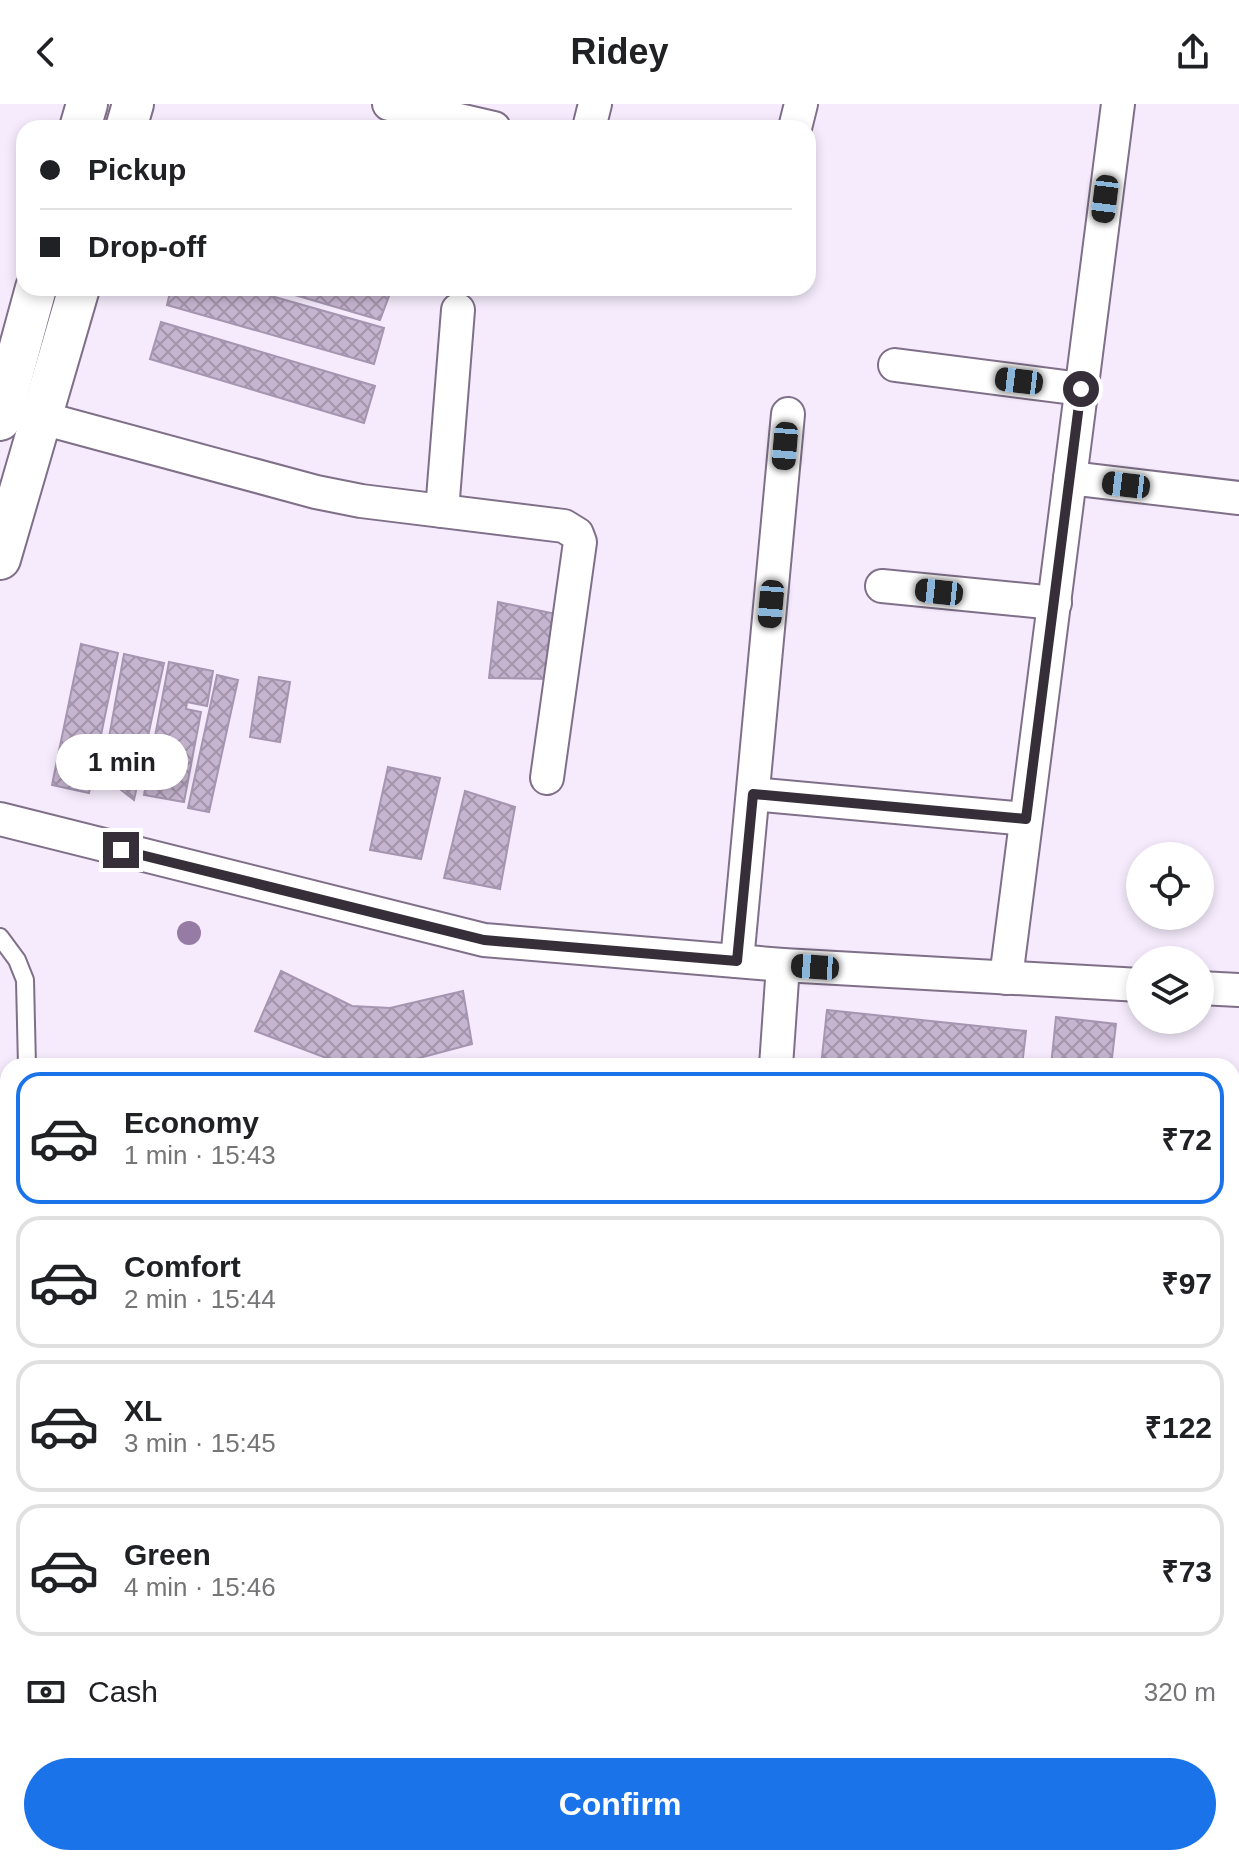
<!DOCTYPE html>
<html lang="en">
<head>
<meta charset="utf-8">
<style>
	:root { --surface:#fff; --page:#f6f6f6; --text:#202124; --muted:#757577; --line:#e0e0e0; --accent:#1a73e8 }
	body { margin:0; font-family:Arial,sans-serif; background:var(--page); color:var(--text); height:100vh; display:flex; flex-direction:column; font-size:30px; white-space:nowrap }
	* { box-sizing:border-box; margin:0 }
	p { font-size:26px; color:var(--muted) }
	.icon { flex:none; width:44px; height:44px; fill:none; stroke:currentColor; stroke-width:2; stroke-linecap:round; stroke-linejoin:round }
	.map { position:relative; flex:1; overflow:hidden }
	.side { position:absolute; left:0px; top:954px; width:1240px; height:808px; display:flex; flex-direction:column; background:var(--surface); border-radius:24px 24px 0 0; box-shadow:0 4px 12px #0003 }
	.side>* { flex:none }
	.hud { position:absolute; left:16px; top:16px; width:800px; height:176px; border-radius:24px; box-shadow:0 4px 12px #0003; display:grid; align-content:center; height:176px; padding:0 24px; background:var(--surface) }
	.fabs { position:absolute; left:1126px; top:738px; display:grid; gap:16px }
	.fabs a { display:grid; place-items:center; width:88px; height:88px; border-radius:50%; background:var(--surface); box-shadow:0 4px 12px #0003; font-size:40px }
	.end { position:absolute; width:36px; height:36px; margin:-18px; border:10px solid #362f3a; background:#fff; box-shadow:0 0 0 4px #fff }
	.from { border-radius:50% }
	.bubble { position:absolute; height:56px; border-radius:28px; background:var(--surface); box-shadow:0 4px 12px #0003; font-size:26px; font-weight:800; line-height:56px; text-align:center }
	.car { position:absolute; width:24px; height:48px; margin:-24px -12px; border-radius:10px; box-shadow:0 0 6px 2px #0007; background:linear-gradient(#222 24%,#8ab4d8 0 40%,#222 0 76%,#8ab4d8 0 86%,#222 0) }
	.hud b { display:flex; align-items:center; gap:28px; height:76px; font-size:30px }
	.hud b+b { border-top:2px solid var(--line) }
	.hud i { width:20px; height:20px; background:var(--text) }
	ul { padding:14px 0 0; list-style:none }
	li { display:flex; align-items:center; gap:24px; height:132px; margin:0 16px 12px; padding:0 8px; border:4px solid var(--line); border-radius:24px }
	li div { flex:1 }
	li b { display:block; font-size:30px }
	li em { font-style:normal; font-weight:800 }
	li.current { border-color:var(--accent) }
	li>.icon { width:72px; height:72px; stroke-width:1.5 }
	.pay { display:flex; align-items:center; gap:20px; height:88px; padding:0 24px; font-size:30px }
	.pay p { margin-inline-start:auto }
	.button { display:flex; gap:16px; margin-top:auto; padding:16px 24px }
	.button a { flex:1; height:92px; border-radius:48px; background:var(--accent); color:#fff; font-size:32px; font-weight:800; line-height:92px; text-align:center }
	header { display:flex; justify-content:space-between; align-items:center; height:104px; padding:0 24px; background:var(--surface); font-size:36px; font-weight:800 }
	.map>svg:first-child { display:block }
	.building { fill:url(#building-cross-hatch); stroke:#a595b0; stroke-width:2 }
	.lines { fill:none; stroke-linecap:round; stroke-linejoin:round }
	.service-casing { stroke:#7f6f88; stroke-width:20 }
	.minor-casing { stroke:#7f6f88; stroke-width:36 }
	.tertiary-casing { stroke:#7f6f88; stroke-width:44 }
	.primary-casing { stroke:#7f6f88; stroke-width:48 }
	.service { stroke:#fff; stroke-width:16 }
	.minor { stroke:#fff; stroke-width:32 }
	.tertiary { stroke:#fff; stroke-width:40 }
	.primary { stroke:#fff; stroke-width:44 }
	.tree { fill:#967ca5 }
	.route { stroke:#362f3a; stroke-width:10 }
</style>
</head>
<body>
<header><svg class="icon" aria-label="back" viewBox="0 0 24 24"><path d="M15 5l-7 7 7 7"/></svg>Ridey<svg class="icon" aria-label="share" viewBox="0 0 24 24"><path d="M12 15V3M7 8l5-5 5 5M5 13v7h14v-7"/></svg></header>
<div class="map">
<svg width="1239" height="1762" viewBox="0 0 1239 1762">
	<defs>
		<pattern id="building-cross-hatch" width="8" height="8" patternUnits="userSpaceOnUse" patternTransform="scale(2)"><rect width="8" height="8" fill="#c6b5d0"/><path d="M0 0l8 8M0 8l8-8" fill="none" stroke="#a294aa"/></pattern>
	</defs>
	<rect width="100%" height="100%" fill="#f5ebfc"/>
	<g class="building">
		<polygon points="171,184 243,184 384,224 374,260 167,201"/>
		<polygon points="271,184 392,184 380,216"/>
		<polygon points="161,218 375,282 364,319 150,255"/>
		<polygon points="498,498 561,511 549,575 489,574"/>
		<polygon points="81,540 118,549 89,689 52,681"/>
		<polygon points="124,550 164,559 134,696 116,682 101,678"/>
		<polygon points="169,558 213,567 207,602 187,598 186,605 201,608 184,698 144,691"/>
		<polygon points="217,571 238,576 209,708 188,704"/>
		<polygon points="259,573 290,578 280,638 250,633"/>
		<polygon points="388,663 440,674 421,755 370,746"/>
		<polygon points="465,687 515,703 500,785 444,774"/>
		<polygon points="281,867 352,902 390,904 463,887 472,940 393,961 329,955 255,927"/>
		<polygon points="827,906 1026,927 1022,962 821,962"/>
		<polygon points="1056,913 1116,920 1111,962 1051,962"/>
	</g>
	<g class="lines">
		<defs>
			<polyline id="service" points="0,833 17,856 25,876 27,962"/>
			<g id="minor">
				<polyline points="389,0 494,24"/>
				<polyline points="589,24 595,0"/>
				<polyline points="795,24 801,0"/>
				<polyline points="895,261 1081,285"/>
				<polyline points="42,314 316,388 361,397 564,422 577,430 580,438 547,674"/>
				<polyline points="1070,374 1239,394"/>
				<polyline points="442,407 458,206"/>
				<polyline points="882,482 1055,499"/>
				<polyline points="753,690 1026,715"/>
				<polyline points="0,715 484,836 783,861 1140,881"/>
				<polyline points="737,857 788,310"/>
				<polyline points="1006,874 1118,0"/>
				<polyline points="1200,884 1239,886"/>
				<polyline points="776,962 783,861"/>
				<polyline points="1232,1684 1239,1684"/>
				<polyline points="326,1754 326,1762"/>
				<polyline points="561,1754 561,1762"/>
				<polyline points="21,1762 21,1754"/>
				<polyline points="206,1762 206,1754"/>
				<polyline points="720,1762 720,1754"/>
			</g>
			<g id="tertiary">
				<polyline points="80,24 87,0"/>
				<polyline points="126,24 133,0"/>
				<polyline points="0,316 36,184"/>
				<polyline points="0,455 79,184"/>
				<polyline points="1232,1154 1239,1154"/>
				<polyline points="0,1168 8,1168"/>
				<polyline points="0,1277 8,1277"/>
				<polyline points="1232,1284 1239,1284"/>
			</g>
			<g id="primary">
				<polyline points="1232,1209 1239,1209"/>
				<polyline points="0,1214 8,1214"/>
				<polyline points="1232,1245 1239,1245"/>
				<polyline points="0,1248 8,1247"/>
			</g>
		</defs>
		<use href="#service" class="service-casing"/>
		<use href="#minor" class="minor-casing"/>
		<use href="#tertiary" class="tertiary-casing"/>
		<use href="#primary" class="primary-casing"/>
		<use href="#service" class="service"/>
		<use href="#minor" class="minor"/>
		<use href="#tertiary" class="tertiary"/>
		<use href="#primary" class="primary"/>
	</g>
	<circle class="tree" cx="189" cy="829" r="12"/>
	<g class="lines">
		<polyline class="route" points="121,746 484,836 737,857 753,690 1026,715 1081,285"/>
	</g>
</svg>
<div class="fabs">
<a><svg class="icon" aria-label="locate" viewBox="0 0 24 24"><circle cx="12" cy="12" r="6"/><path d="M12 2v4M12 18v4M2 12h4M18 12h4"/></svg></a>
<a><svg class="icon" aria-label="layers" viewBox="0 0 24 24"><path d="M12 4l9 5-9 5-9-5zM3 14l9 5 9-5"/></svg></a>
</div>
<i class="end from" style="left:1081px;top:285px"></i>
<i class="end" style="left:121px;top:746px"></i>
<div class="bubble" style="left:56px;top:630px;width:132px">1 min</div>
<i class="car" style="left:1105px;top:95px;rotate:187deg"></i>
<i class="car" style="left:1019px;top:277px;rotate:277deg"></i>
<i class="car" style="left:785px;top:342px;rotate:185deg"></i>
<i class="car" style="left:1126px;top:381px;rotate:277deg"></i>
<i class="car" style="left:939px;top:488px;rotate:276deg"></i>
<i class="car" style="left:771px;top:500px;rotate:185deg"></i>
<i class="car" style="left:815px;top:863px;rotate:274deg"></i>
<div class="hud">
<b><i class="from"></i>Pickup</b>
<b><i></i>Drop-off</b>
</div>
<section class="side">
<ul>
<li class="current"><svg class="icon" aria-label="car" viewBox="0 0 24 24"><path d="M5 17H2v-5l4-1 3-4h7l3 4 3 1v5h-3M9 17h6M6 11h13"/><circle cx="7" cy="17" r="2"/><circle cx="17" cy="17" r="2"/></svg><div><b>Economy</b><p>1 min · 15:43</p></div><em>₹72</em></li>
<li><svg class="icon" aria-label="car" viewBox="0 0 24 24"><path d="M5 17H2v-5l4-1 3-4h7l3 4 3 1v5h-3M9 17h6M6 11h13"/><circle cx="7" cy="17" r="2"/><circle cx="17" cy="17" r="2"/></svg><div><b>Comfort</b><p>2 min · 15:44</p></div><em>₹97</em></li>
<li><svg class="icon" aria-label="car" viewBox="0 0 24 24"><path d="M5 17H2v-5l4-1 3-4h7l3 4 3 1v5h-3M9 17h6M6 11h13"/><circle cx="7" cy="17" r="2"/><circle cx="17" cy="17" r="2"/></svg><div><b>XL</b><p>3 min · 15:45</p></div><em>₹122</em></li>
<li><svg class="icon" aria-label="car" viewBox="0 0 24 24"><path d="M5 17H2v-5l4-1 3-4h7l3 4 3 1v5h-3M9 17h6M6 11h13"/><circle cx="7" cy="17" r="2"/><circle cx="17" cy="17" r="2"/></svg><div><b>Green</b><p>4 min · 15:46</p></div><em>₹73</em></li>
</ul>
<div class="pay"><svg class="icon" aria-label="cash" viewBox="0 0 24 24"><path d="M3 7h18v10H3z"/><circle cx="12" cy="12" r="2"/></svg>Cash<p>320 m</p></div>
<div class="button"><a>Confirm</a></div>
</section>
</div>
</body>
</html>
